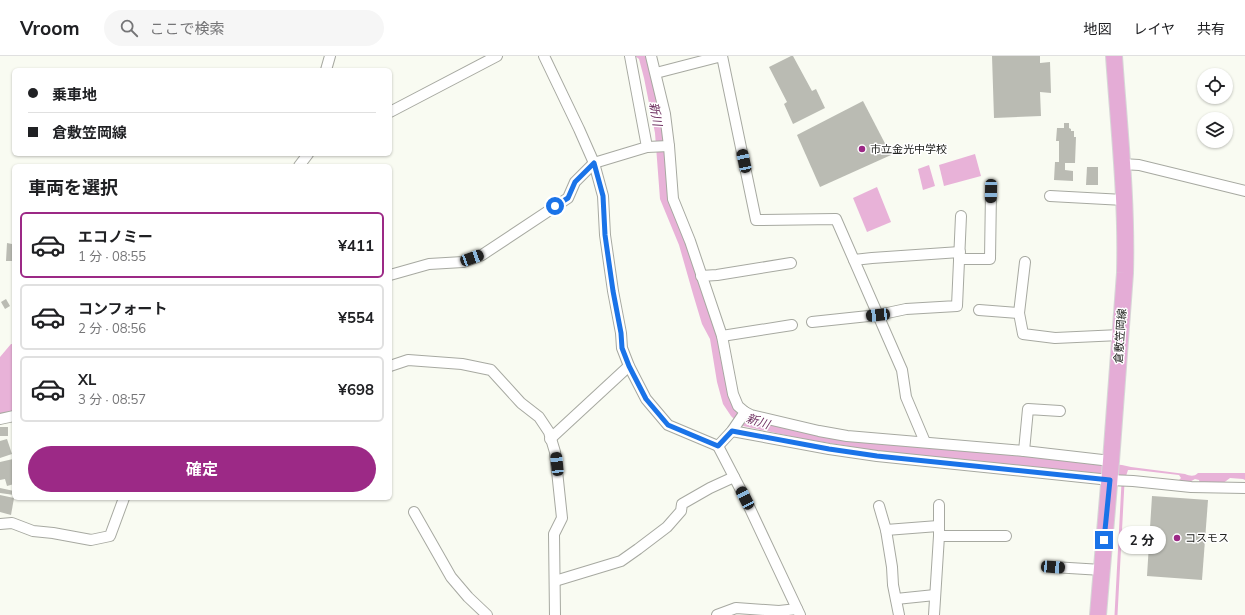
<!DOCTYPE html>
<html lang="ja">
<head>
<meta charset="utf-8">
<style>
	:root { --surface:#fff; --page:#f6f6f6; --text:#202124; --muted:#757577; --line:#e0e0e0; --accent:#9c2986 }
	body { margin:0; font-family:Mulish,"Noto Sans JP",sans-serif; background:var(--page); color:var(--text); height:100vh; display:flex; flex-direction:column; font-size:15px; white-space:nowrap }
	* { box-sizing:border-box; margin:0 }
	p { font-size:13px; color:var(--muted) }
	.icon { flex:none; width:22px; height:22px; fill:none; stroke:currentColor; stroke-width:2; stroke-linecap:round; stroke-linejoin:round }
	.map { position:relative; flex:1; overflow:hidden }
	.panel { position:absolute; left:12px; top:108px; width:380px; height:336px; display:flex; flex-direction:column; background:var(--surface); border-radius:6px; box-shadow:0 1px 3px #0004 }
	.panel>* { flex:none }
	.top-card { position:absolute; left:12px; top:12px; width:380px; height:88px; border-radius:6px; box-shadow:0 1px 3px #0004; display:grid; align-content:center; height:88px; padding:0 16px; background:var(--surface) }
	.fabs { position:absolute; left:1197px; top:12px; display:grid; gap:8px }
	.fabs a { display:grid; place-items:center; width:36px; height:36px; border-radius:50%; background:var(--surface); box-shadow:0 1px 3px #0004; font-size:20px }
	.end { position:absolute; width:18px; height:18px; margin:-9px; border:5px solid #1a73e8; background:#fff; box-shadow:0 0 0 2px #fff }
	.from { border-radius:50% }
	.bubble { position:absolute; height:28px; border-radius:14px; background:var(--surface); box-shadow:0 1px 3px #0004; font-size:13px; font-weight:700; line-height:28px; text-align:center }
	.car { position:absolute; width:12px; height:24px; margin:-12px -6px; border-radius:5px; box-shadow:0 0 3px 1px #0007; background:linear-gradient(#222 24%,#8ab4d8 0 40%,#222 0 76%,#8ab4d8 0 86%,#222 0) }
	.top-card b { display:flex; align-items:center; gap:14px; height:38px; font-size:15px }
	.top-card b+b { border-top:1px solid var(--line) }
	.top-card i { width:10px; height:10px; background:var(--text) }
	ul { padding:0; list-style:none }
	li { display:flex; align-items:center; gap:12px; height:66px; margin:0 8px 6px; padding:0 8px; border:2px solid var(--line); border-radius:6px }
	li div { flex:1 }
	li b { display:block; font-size:15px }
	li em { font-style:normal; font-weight:700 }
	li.active { border-color:var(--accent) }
	li>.icon { width:36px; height:36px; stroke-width:1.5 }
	h2 { padding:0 16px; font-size:18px; line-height:48px }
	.primary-button { display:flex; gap:8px; margin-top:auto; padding:8px 16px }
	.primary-button a { flex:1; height:46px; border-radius:24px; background:var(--accent); color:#fff; font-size:16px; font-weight:700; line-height:46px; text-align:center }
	header { display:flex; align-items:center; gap:24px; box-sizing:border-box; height:56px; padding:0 20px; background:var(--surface); border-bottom:1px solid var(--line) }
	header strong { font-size:19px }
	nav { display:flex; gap:22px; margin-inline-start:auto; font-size:14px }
	.search { width:280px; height:36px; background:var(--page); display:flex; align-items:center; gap:10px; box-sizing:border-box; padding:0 14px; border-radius:22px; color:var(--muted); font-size:15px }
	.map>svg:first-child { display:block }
	.water { fill:#e8b2d8 }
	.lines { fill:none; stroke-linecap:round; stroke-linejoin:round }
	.stream { stroke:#e8b2d8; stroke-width:3 }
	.building { fill:#babbb3 }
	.street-casing { stroke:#a7a9a1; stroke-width:12 }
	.primary-casing { stroke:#d7d7d7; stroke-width:18 }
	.street { stroke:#fff; stroke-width:10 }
	.primary { stroke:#e4acd6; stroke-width:16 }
	.route { stroke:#1a73e8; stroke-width:5 }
	.poi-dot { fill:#9c2986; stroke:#fff; stroke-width:1.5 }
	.labels { text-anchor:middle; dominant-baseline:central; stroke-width:3; stroke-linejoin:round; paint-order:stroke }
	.poi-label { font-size:11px; fill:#21221f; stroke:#fff; text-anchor:start }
	.street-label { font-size:11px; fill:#21221f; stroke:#fff }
	.water-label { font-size:12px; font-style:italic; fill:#6e3060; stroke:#fff }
</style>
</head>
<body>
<header>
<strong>Vroom</strong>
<div class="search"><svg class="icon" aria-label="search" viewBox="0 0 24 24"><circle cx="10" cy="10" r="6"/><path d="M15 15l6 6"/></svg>ここで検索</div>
<nav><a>地図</a><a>レイヤ</a><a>共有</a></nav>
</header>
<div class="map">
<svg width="1245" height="559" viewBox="0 0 1245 559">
	<rect width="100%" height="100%" fill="#f9fbf2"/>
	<g class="water">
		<path d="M635,0h13l14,59 4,33 24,98 50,166 185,34 96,10 101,9 9,2 54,7c5,2 9,3 13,-1h47v7l-2,-1 -13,-1 -8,6h-22l-1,-4 -4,-1 -9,5 -10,-1 5,-5 -2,-3 -43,-5h-8l-2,6 -201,-20 -54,-6 -72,-12 -56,-12 -8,-6 -4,-4 -8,-12 -6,-22 -7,-43 -8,-15 -9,-30 -14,-49 -19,-46 -5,-66 -11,-55 -5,-19z"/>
		<polygon points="975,98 981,120 944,130 939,109"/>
		<polygon points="929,109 935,130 923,134 918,113"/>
		<polygon points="877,131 891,166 867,176 853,142"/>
		<polygon points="11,288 14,288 14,359 0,357 0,301"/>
	</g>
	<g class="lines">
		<polyline class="stream" points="1116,559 1123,427"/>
	</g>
	<g class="building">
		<polygon points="791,0 793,0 812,35 816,33 825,52 793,68 784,48 787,46 769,11"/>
		<polygon points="992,0 1040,0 1040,7 1050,6 1051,37 1040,36 1041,60 994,62"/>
		<polygon points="863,45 891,99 820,131 797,79"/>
		<polygon points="1064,67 1069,67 1069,72 1071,73 1071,75 1074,75 1074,81 1076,81 1075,107 1065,107 1065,114 1073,115 1073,125 1054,124 1055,106 1059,106 1059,85 1056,85 1057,72 1064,72"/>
		<polygon points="1087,111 1098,111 1098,129 1086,129"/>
		<polygon points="12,183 14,183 14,205 6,205 7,187 12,188"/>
		<polygon points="6,243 10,250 5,253 1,246"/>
		<rect x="0" y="371" width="8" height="9"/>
		<polygon points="7,383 12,398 0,402 0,385"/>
		<polygon points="13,403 14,408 14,428 7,430 5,423 0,424 0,406"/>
		<polygon points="0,432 14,435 14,439 0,437"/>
		<polygon points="0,439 14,442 11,459 0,456"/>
		<polygon points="1152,440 1208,444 1202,524 1147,520"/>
	</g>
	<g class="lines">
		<defs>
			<g id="street">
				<polyline points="544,0 579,73 594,107 603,140 605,179 613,235 621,277 622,292 629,310 646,343 668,369 718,390"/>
				<polyline points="651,0 665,58 669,90 673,143 690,185 722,280 733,338 738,350 745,356 751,359 819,375 847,380 1024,395 1111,405"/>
				<polyline points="326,14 330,0"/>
				<polyline points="656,17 722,0 756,164 836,163 902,314 906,341 925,386"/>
				<polyline points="390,56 497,0"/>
				<polyline points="647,91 669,90"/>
				<polyline points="1122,108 1139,109 1245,135"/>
				<polyline points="299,110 308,98"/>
				<polyline points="1050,140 1124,144"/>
				<polyline points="959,203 990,203 991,135"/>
				<polyline points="854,204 872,202 960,196"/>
				<polyline points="1025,206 1019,257 1023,278 1055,282 1120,279"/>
				<polyline points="390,219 429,208 463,206 482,199 568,142 575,126 594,107 647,91 630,0"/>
				<polyline points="701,220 717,219 791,207"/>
				<polyline points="979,254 1019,257"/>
				<polyline points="812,266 878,259 906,253 957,250 961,160"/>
				<polyline points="722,280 792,269"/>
				<polyline points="390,310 408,304 462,308 491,314 521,347 539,361 549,376 555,396 562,462 554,478 555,559"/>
				<polyline points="745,356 732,375 718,390 745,442 800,559"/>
				<polyline points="0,363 14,360"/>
				<polyline points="732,375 829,393 877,400 1110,424 1133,425 1191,431 1245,432"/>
				<polyline points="550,383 629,310"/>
				<polyline points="1024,395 1028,353 1060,355"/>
				<polyline points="879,450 886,474 892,511 893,529 899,559"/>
				<polyline points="414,456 451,521 468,541 487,559"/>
				<polyline points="0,468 12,467 33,475 53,477 91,484 110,480 124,442"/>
				<polyline points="886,474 938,470"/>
				<polyline points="939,480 1006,480"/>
				<polyline points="1053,511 1102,514"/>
				<polyline points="555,525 621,505 638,493 667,471 681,455 682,448 710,432 734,421"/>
				<polyline points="896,543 935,539"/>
				<polyline points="717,559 736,552 779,555 797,553"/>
				<polyline points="934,559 939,480 939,449"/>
			</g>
			<path id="primary" d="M1098,559l13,-154 14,-188c2,-73 -6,-145 -11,-217"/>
		</defs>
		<use href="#street" class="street-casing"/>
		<use href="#primary" class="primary-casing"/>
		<use href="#street" class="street"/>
		<use href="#primary" class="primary"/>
	</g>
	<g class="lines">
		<polyline class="route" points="555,150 568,142 575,126 594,107 603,140 605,179 613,235 621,277 622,292 629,310 646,343 668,369 718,390 732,375 829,393 877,400 1110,424 1104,484"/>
	</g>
	<g class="poi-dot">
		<circle cx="862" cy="93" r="4"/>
		<circle cx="1177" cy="482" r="4"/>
	</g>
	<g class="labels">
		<g class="poi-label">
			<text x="870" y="93">市立金光中学校</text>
			<text x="1185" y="482">コスモス</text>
		</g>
		<g class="street-label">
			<text transform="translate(1120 280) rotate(-86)">倉敷笠岡線</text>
		</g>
		<g class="water-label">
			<text transform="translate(656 58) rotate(80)">新川</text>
			<text transform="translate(758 365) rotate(18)">新川</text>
		</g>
	</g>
</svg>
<div class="fabs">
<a><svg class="icon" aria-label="locate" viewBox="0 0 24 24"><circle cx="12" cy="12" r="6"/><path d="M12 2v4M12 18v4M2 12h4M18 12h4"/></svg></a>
<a><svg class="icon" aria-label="layers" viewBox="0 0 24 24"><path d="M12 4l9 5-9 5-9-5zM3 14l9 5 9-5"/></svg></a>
</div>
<i class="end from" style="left:555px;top:150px"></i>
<i class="end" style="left:1104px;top:484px"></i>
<div class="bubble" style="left:1118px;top:470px;width:48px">2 分</div>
<i class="car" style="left:744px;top:105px;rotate:348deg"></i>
<i class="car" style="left:991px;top:135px;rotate:181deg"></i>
<i class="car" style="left:472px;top:202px;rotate:70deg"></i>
<i class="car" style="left:878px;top:259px;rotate:264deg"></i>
<i class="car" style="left:557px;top:408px;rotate:354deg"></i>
<i class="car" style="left:745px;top:442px;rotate:333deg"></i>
<i class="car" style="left:1053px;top:511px;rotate:94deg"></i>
<div class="top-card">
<b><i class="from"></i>乗車地</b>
<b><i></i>倉敷笠岡線</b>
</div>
<section class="panel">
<h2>車両を選択</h2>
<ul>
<li class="active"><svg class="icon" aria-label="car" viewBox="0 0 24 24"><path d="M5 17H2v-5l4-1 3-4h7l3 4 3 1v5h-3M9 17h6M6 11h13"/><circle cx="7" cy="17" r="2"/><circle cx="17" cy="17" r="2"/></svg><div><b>エコノミー</b><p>1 分 · 08:55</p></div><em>¥411</em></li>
<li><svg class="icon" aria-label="car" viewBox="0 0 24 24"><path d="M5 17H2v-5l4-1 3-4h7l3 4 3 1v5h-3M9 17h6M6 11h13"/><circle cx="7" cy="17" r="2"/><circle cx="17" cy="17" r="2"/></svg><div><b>コンフォート</b><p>2 分 · 08:56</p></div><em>¥554</em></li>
<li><svg class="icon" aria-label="car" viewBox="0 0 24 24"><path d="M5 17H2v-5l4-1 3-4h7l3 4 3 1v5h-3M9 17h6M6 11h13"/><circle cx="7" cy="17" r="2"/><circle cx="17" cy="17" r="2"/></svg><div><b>XL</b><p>3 分 · 08:57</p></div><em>¥698</em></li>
</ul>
<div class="primary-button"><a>確定</a></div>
</section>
</div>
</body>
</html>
